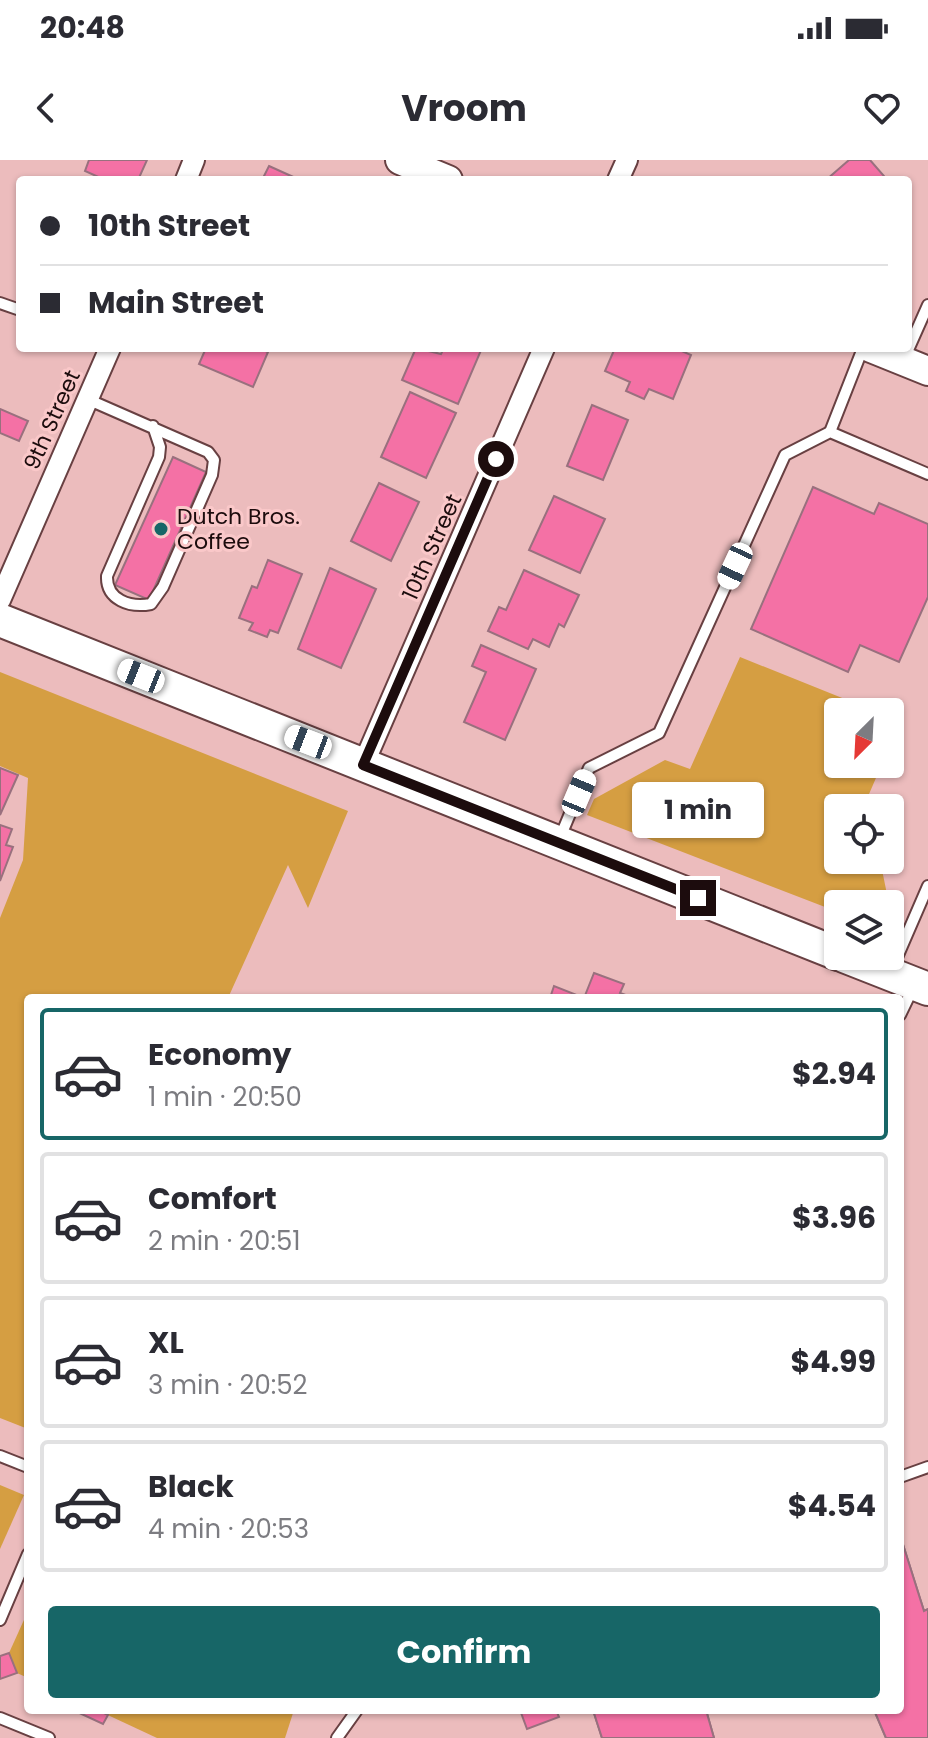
<!DOCTYPE html>
<html lang="en">
<head>
<meta charset="utf-8">
<style>
	:root { --surface:#fff; --page:#f7f7f7; --text:#2b2b33; --muted:#7c7c81; --line:#e1e1e2; --accent:#176667 }
	body { margin:0; font-family:Poppins,sans-serif; background:var(--page); color:var(--text); height:100vh; display:flex; flex-direction:column; font-size:30px; white-space:nowrap }
	* { box-sizing:border-box; margin:0 }
	p { font-size:26px; color:var(--muted) }
	.icon { flex:none; width:44px; height:44px; fill:none; stroke:currentColor; stroke-width:2; stroke-linecap:round; stroke-linejoin:round }
	.map { position:relative; flex:1; overflow:hidden }
	.drawer { position:absolute; left:24px; top:834px; width:880px; height:720px; display:flex; flex-direction:column; background:var(--surface); border-radius:8px; box-shadow:0 2px 6px #0004 }
	.drawer>* { flex:none }
	.banner { position:absolute; left:16px; top:16px; width:896px; height:176px; border-radius:8px; box-shadow:0 2px 6px #0004; display:grid; align-content:center; height:176px; padding:0 24px; background:var(--surface) }
	.needle { width:52px; rotate:204deg }
	.fabs { position:absolute; left:824px; top:538px; display:grid; gap:16px }
	.fabs a { display:grid; place-items:center; width:80px; height:80px; border-radius:8px; background:var(--surface); box-shadow:0 2px 6px #0004; font-size:40px }
	.end { position:absolute; width:36px; height:36px; margin:-18px; border:10px solid #1c0c0d; background:#fff; box-shadow:0 0 0 4px #fff }
	.from { border-radius:50% }
	.bubble { position:absolute; height:56px; border-radius:8px; background:var(--surface); box-shadow:0 2px 6px #0004; font-size:26px; font-weight:700; line-height:56px; text-align:center }
	.car { position:absolute; width:24px; height:48px; margin:-24px -12px; border-radius:10px; box-shadow:0 0 6px 2px #0007; background:linear-gradient(#fff 24%,#345 0 40%,#fff 0 76%,#345 0 86%,#fff 0) }
	.banner b { display:flex; align-items:center; gap:28px; height:76px; font-size:30px }
	.banner b+b { border-top:2px solid var(--line) }
	.banner i { width:20px; height:20px; background:var(--text) }
	ul { padding:14px 0 0; list-style:none }
	li { display:flex; align-items:center; gap:24px; height:132px; margin:0 16px 12px; padding:0 8px; border:4px solid var(--line); border-radius:8px }
	li div { flex:1 }
	li b { display:block; font-size:30px }
	li em { font-style:normal; font-weight:700 }
	li.on { border-color:var(--accent) }
	li>.icon { width:72px; height:72px; stroke-width:1.5 }
	.cta { display:flex; gap:16px; margin-top:auto; padding:16px 24px }
	.cta a { flex:1; height:92px; border-radius:8px; background:var(--accent); color:#fff; font-size:32px; font-weight:700; line-height:92px; text-align:center }
	.status { display:flex; justify-content:space-between; align-items:center; height:56px; padding:0 40px; background:var(--surface); direction:ltr }
	.status svg { height:22px; fill:currentColor }
	header { display:flex; justify-content:space-between; align-items:center; height:104px; padding:0 24px; background:var(--surface); font-size:36px; font-weight:700 }
	.map>svg:first-child { display:block }
	.green { fill:#d59e42 }
	.building { fill:#f471a5; stroke:#99707e; stroke-width:2 }
	.lines { fill:none; stroke-linecap:round; stroke-linejoin:round }
	.lane-casing { stroke:#684042; stroke-width:14 }
	.street-casing { stroke:#684042; stroke-width:24 }
	.secondary-casing { stroke:#684042; stroke-width:32 }
	.primary-casing { stroke:#684042; stroke-width:36 }
	.lane { stroke:#fff; stroke-width:10 }
	.street { stroke:#fff; stroke-width:20 }
	.secondary { stroke:#fff; stroke-width:28 }
	.primary { stroke:#fff; stroke-width:32 }
	.route { stroke:#1c0c0d; stroke-width:10 }
	.poi-dot { fill:#176667; stroke:#fac8c9; stroke-width:3 }
	.labels { text-anchor:middle; dominant-baseline:central; stroke-width:6; stroke-linejoin:round; paint-order:stroke }
	.street-label { font-size:22px; fill:#1c0c0d; stroke:#fac8c9 }
	.poi-label { font-size:22px; fill:#1c0c0d; stroke:#fac8c9; text-anchor:start }
</style>
</head>
<body>
<div class="status"><b>20:48</b><svg viewBox="0 0 49 12"><path d="M0 12V9h3v3zM5 12V6h3v6zM10 12V3h3v9zM15 12V0h3v12zM26 1h20v11H26zM47 4h2v5h-2z"/></svg></div>
<header><svg class="icon" aria-label="back" viewBox="0 0 24 24"><path d="M15 5l-7 7 7 7"/></svg>Vroom<svg class="icon" aria-label="heart" viewBox="0 0 24 24"><path d="M12 20l-8-8c-3-5 5-10 8-4 3-6 11-1 8 4z"/></svg></header>
<div class="map">
<svg width="928" height="1578" viewBox="0 0 928 1578">
	<rect width="100%" height="100%" fill="#ecbcbd"/>
	<g class="green">
		<polygon points="740,497 877,552 838,552 838,604 882,604 863,648 838,648 838,700 880,700 889,744 838,744 838,752 587,655 594,639 665,600 690,609"/>
		<polygon points="0,512 348,651 308,748 288,705 228,838 28,838 28,1269 0,1258 0,758 23,700 28,618 0,606"/>
		<polygon points="0,1325 24,1335 0,1389"/>
		<polygon points="28,1451 28,1518 17,1513 9,1493"/>
		<polygon points="97,1550 294,1550 285,1578 157,1578"/>
	</g>
	<g class="building">
		<polygon points="89,0 147,0 138,20 105,20 85,11"/>
		<polygon points="849,0 870,0 884,16 879,20 826,20"/>
		<polygon points="269,6 300,20 262,20"/>
		<polygon points="206,188 258,188 268,192 253,227 199,204"/>
		<polygon points="416,188 441,194 444,188 482,188 458,244 402,220"/>
		<polygon points="615,188 675,188 691,195 673,239 649,229 644,239 626,231 630,222 605,211"/>
		<polygon points="410,232 456,253 426,318 381,297"/>
		<polygon points="592,245 628,260 603,320 567,306"/>
		<polygon points="0,249 28,261 19,281 0,273"/>
		<polygon points="173,297 206,312 149,440 115,425"/>
		<polygon points="379,323 419,342 391,401 351,381"/>
		<polygon points="813,327 874,354 879,343 928,364 928,437 899,502 860,485 848,512 751,469"/>
		<polygon points="554,336 605,359 580,413 529,390"/>
		<polygon points="268,400 302,414 278,473 270,470 267,477 249,470 253,463 239,458 252,426 257,428"/>
		<polygon points="330,408 376,429 341,508 298,489"/>
		<polygon points="524,410 579,435 564,467 559,464 549,487 533,479 528,489 488,471 499,447 506,450"/>
		<polygon points="481,485 536,509 505,580 464,562 486,512 472,506"/>
		<polygon points="0,608 18,615 0,655"/>
		<polygon points="0,665 12,669 6,685 13,687 0,721"/>
		<polygon points="594,813 624,824 620,833 634,838 550,838 554,826 584,838"/>
		<polygon points="900,1375 924,1451 928,1449 928,1578 886,1578 874,1550 900,1550"/>
		<polygon points="900,1375 924,1451 928,1449 928,1578 886,1578 874,1550 900,1550"/>
		<polygon points="9,1493 17,1513 0,1519 0,1496"/>
		<polygon points="73,1550 98,1550 108,1555 103,1564"/>
		<polygon points="520,1550 556,1550 559,1557 527,1569"/>
		<polygon points="593,1550 706,1550 714,1578 602,1578"/>
		<polygon points="593,1550 706,1550 714,1578 602,1578"/>
	</g>
	<g class="lines">
		<defs>
			<g id="lane">
				<polyline points="0,143 20,150"/>
				<polyline points="904,199 928,145"/>
				<path d="M87,239l121,53 6,8 -2,15 -49,112 -12,17c-21,4 -45,-4 -44,-28l52,-119 1,-10 -7,-21"/>
				<polyline points="830,272 863,188"/>
				<polyline points="559,680 589,608 659,573 785,295 830,272 928,314"/>
				<polyline points="892,809 928,726"/>
				<polyline points="900,855 913,828"/>
				<polyline points="0,1296 28,1307"/>
				<polyline points="900,1317 928,1307"/>
				<polyline points="0,1460 28,1394"/>
				<polyline points="0,1558 49,1578"/>
				<polyline points="337,1578 357,1550"/>
			</g>
			<g id="street">
				<polyline points="186,20 194,0"/>
				<polyline points="618,20 627,0"/>
				<polyline points="0,440 110,188"/>
				<polyline points="363,605 544,188"/>
			</g>
			<g id="secondary">
				<polyline points="400,0 448,20"/>
				<polyline points="871,188 928,211"/>
			</g>
			<g id="primary">
				<polyline points="0,460 838,794"/>
				<polyline points="844,796 928,829"/>
			</g>
		</defs>
		<use href="#lane" class="lane-casing"/>
		<use href="#street" class="street-casing"/>
		<use href="#secondary" class="secondary-casing"/>
		<use href="#primary" class="primary-casing"/>
		<use href="#lane" class="lane"/>
		<use href="#street" class="street"/>
		<use href="#secondary" class="secondary"/>
		<use href="#primary" class="primary"/>
	</g>
	<g class="lines">
		<polyline class="route" points="496,299 363,605 698,738"/>
	</g>
	<circle class="poi-dot" cx="161" cy="369" r="8"/>
	<g class="labels">
		<g class="street-label">
			<text transform="translate(52 260) rotate(-66)">9th Street</text>
			<text transform="translate(432 387) rotate(-66)">10th Street</text>
		</g>
		<g class="poi-label">
			<text x="177" y="356">Dutch Bros.<tspan x="177" dy="25">Coffee</tspan></text>
		</g>
	</g>
</svg>
<div class="fabs">
<a><svg class="needle" viewBox="-14 -14 28 28"><path d="M0-13l5 13h-10z" fill="#e53935"/><path d="M0 13l5-13h-10z" fill="#7c7c81"/></svg></a>
<a><svg class="icon" aria-label="locate" viewBox="0 0 24 24"><circle cx="12" cy="12" r="6"/><path d="M12 2v4M12 18v4M2 12h4M18 12h4"/></svg></a>
<a><svg class="icon" aria-label="layers" viewBox="0 0 24 24"><path d="M12 4l9 5-9 5-9-5zM3 14l9 5 9-5"/></svg></a>
</div>
<i class="end from" style="left:496px;top:299px"></i>
<i class="end" style="left:698px;top:738px"></i>
<div class="bubble" style="left:632px;top:622px;width:132px">1 min</div>
<i class="car" style="left:735px;top:406px;rotate:205deg"></i>
<i class="car" style="left:141px;top:516px;rotate:292deg"></i>
<i class="car" style="left:308px;top:582px;rotate:291deg"></i>
<i class="car" style="left:579px;top:633px;rotate:23deg"></i>
<div class="banner">
<b><i class="from"></i>10th Street</b>
<b><i></i>Main Street</b>
</div>
<section class="drawer">
<ul>
<li class="on"><svg class="icon" aria-label="car" viewBox="0 0 24 24"><path d="M5 17H2v-5l4-1 3-4h7l3 4 3 1v5h-3M9 17h6M6 11h13"/><circle cx="7" cy="17" r="2"/><circle cx="17" cy="17" r="2"/></svg><div><b>Economy</b><p>1 min · 20:50</p></div><em>$2.94</em></li>
<li><svg class="icon" aria-label="car" viewBox="0 0 24 24"><path d="M5 17H2v-5l4-1 3-4h7l3 4 3 1v5h-3M9 17h6M6 11h13"/><circle cx="7" cy="17" r="2"/><circle cx="17" cy="17" r="2"/></svg><div><b>Comfort</b><p>2 min · 20:51</p></div><em>$3.96</em></li>
<li><svg class="icon" aria-label="car" viewBox="0 0 24 24"><path d="M5 17H2v-5l4-1 3-4h7l3 4 3 1v5h-3M9 17h6M6 11h13"/><circle cx="7" cy="17" r="2"/><circle cx="17" cy="17" r="2"/></svg><div><b>XL</b><p>3 min · 20:52</p></div><em>$4.99</em></li>
<li><svg class="icon" aria-label="car" viewBox="0 0 24 24"><path d="M5 17H2v-5l4-1 3-4h7l3 4 3 1v5h-3M9 17h6M6 11h13"/><circle cx="7" cy="17" r="2"/><circle cx="17" cy="17" r="2"/></svg><div><b>Black</b><p>4 min · 20:53</p></div><em>$4.54</em></li>
</ul>
<div class="cta"><a>Confirm</a></div>
</section>
</div>
</body>
</html>
